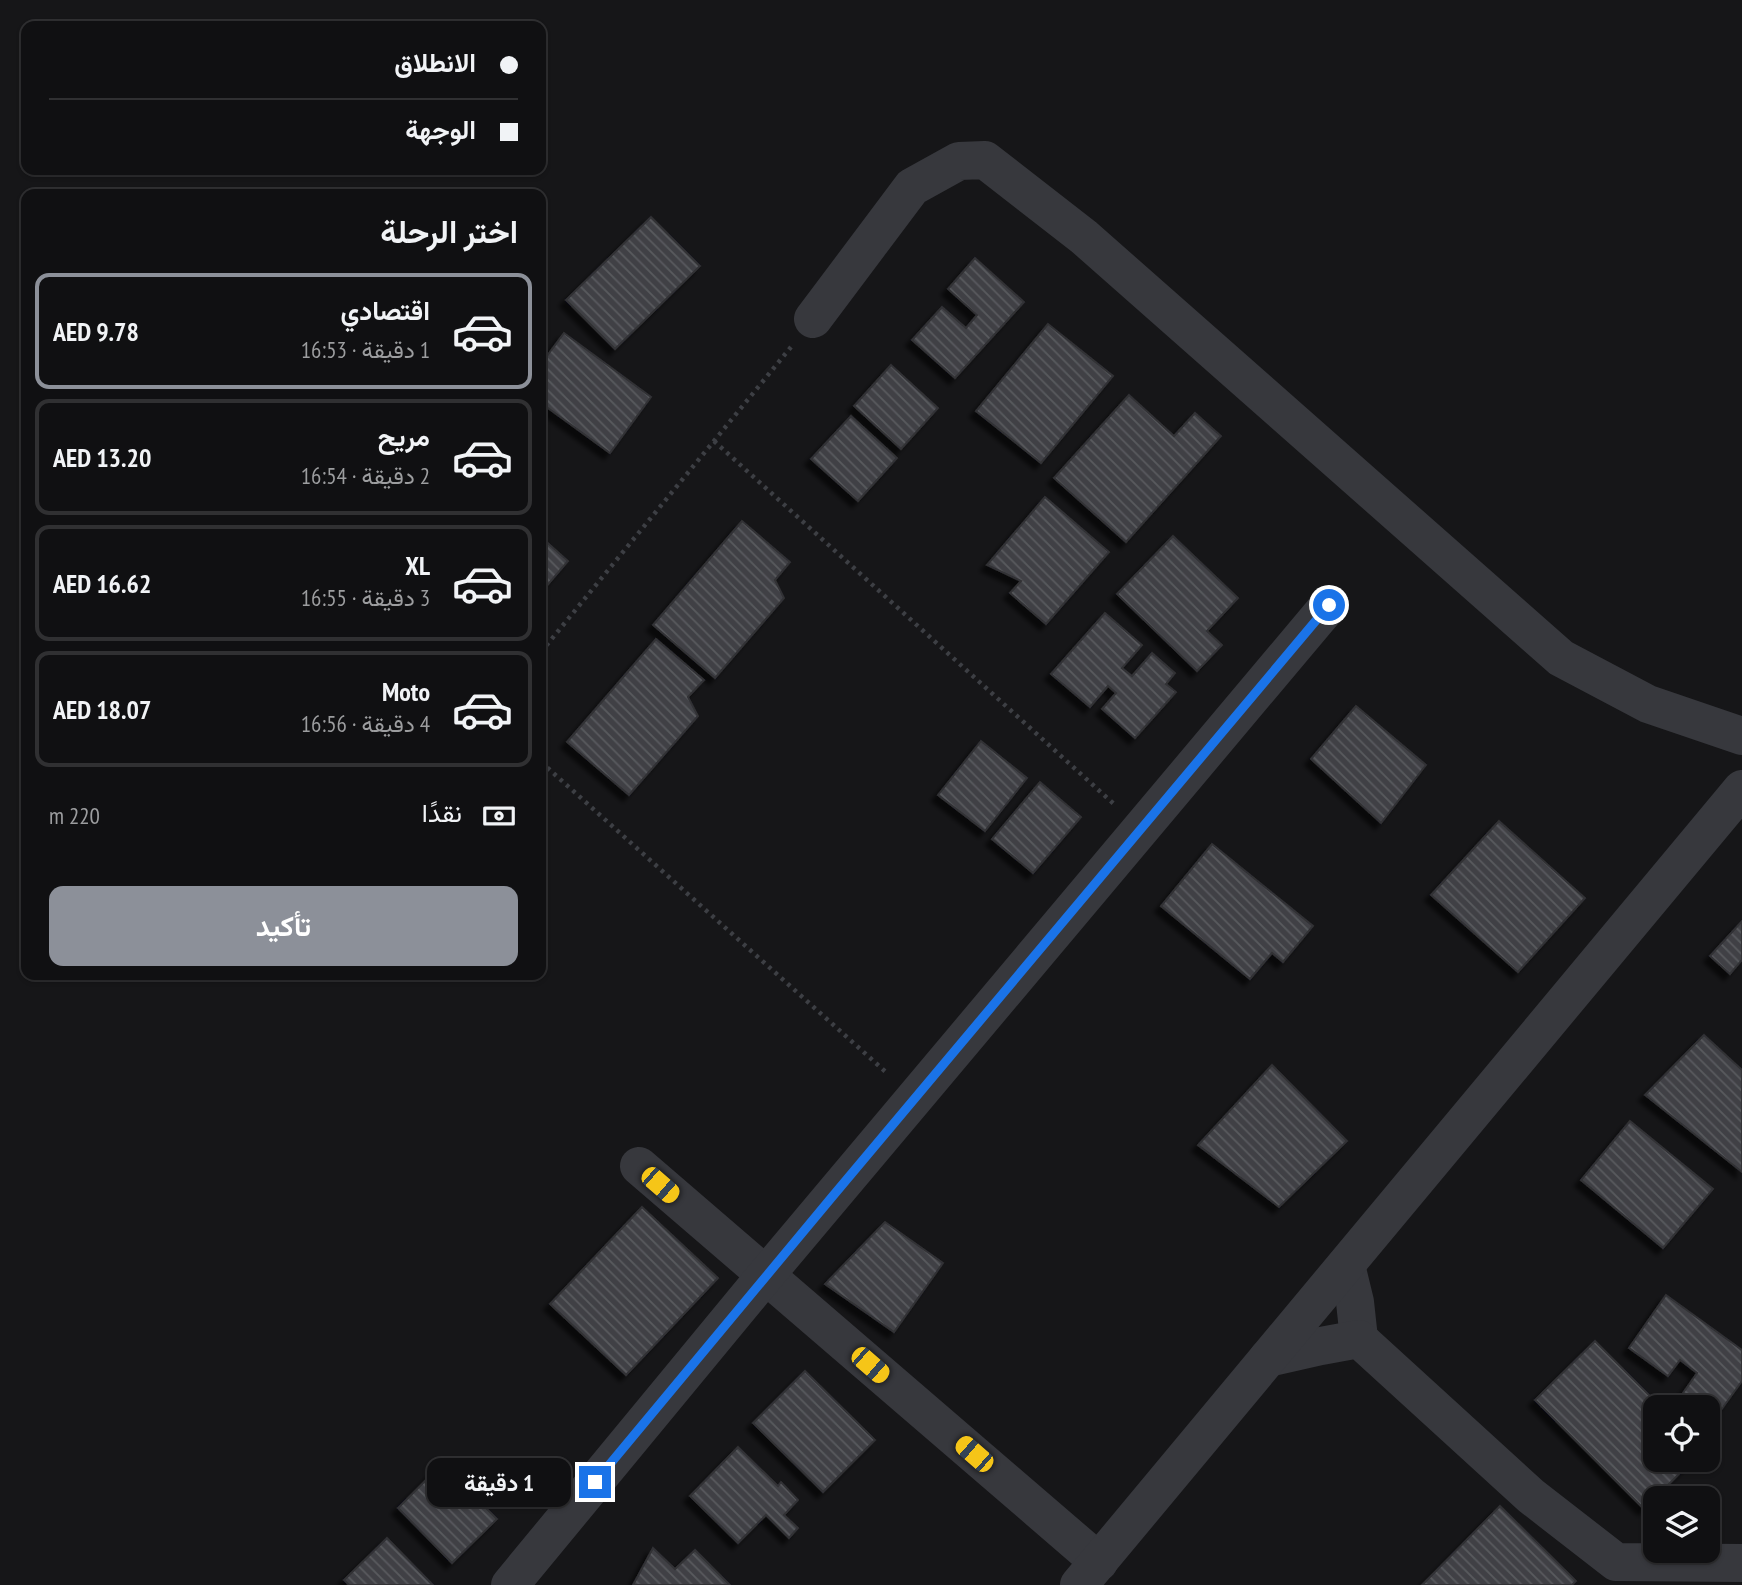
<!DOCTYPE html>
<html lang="ar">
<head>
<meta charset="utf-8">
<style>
	:root { --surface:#101012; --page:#1e1e20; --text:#f1f3f6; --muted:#9c9d9f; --line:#303032; --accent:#8c9099 }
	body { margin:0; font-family:"PT Sans Narrow",Vazirmatn,sans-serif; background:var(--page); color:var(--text); direction:rtl; height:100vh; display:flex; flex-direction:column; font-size:26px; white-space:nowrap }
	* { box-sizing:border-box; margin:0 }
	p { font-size:23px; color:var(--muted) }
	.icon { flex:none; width:38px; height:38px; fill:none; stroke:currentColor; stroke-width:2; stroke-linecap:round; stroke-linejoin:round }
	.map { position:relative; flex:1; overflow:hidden; direction:ltr }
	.drawer { position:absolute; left:21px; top:189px; width:525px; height:791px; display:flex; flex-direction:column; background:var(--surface); border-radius:14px; box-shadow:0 2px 5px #0004,0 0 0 2px var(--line); direction:rtl }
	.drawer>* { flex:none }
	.banner { position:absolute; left:21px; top:21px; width:525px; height:154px; border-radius:14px; box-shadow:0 2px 5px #0004,0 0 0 2px var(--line); direction:rtl; display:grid; align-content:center; height:154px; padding:0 28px; background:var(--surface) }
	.tools { position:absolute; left:1643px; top:1395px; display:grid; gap:14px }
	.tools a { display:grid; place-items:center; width:77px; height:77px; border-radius:14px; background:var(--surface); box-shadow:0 2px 5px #0004,0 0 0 2px var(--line); font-size:35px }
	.end { position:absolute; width:32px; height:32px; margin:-16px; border:9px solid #1a73e8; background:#fff; box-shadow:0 0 0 4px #fff }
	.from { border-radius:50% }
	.bubble { position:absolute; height:49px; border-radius:14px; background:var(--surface); box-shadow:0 2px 5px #0004,0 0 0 2px var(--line); font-size:23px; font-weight:700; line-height:49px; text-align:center; direction:rtl }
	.car { position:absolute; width:21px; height:42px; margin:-21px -10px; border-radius:9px; box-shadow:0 0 5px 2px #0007; background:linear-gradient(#f5c518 24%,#345 0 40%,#f5c518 0 76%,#345 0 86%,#f5c518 0) }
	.banner b { display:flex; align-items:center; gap:24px; height:66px; font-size:26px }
	.banner b+b { border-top:2px solid var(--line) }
	.banner i { width:18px; height:18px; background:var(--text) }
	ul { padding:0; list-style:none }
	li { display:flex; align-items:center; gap:21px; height:116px; margin:0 14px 10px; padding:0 14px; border:4px solid var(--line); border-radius:14px }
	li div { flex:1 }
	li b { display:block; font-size:26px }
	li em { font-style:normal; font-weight:700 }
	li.active { border-color:var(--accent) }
	li>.icon { width:63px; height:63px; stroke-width:1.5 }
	h2 { padding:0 28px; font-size:32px; line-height:84px }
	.pay { display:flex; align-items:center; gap:18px; height:77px; padding:0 28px; font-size:26px }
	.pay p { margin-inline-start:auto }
	.button { display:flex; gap:14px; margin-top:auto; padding:14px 28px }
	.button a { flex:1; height:80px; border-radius:14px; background:var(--accent); color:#fff; font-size:28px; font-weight:700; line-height:80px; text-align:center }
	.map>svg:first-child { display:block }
	.building { fill:url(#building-back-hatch); stroke:#303034; stroke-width:2; filter:url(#shadow) }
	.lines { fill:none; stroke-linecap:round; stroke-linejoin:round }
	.path { stroke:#3d3f44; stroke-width:4.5; stroke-dasharray:3.5 5; stroke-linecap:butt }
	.street { stroke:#37383d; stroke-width:38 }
	.route { stroke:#1a73e8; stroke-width:9 }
</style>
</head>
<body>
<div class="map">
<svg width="1742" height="1585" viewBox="0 0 1742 1585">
	<defs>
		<pattern id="building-back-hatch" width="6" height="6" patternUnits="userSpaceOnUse" patternTransform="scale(1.75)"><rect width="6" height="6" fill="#404145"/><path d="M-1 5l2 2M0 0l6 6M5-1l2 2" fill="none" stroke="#595a5e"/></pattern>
		<filter id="shadow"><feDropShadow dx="-6" dy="6" stdDeviation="2" flood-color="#0009"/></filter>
	</defs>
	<rect width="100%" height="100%" fill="#161618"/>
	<g class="building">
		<polygon points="651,217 700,266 615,349 566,300"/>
		<polygon points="975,258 1024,302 955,378 912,340 942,307 966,328 977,315 948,289"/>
		<polygon points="1048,324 1113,376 1041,463 976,411"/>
		<polygon points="564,333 651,397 610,453 541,403 541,364"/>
		<polygon points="891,365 938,408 901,449 854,406"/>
		<polygon points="1129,395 1174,436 1195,413 1221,436 1126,542 1054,478"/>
		<polygon points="851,416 897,458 858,501 811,459"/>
		<polygon points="1045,497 1109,552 1046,624 1010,593 1021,581 987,565"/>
		<polygon points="742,521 790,562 775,580 784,598 715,678 653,625"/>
		<polygon points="1173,536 1238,598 1207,631 1222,645 1197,671 1117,594"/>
		<polygon points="541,537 568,561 545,588 541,585"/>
		<polygon points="1105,613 1142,645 1122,668 1132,676 1152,653 1175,673 1166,684 1176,692 1135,738 1102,709 1116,693 1108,686 1090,707 1051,674"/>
		<polygon points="656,639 704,680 688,697 698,716 629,795 567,742"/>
		<polygon points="1356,706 1426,765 1381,823 1311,759"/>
		<polygon points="981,741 1027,778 985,831 938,795"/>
		<polygon points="1040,782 1081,817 1033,873 992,839"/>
		<polygon points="1499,821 1585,898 1518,972 1431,895"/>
		<polygon points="1212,844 1313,926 1283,962 1272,953 1250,979 1161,906"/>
		<polygon points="1742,921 1742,960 1730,974 1710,956"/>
		<polygon points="1704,1035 1742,1070 1742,1172 1645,1095"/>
		<polygon points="1272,1065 1347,1141 1279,1207 1198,1145"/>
		<polygon points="1630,1121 1713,1189 1663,1248 1581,1180"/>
		<polygon points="642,1207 718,1278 626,1375 550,1304"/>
		<polygon points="885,1222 943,1263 894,1332 825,1284"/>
		<polygon points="1666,1295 1742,1350 1742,1381 1716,1417 1708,1412 1708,1407 1701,1407 1683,1393 1697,1373 1680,1360 1668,1376 1629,1348"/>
		<polygon points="1595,1341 1661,1407 1656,1407 1656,1460 1693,1460 1644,1509 1535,1400"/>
		<polygon points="805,1371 875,1440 823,1492 753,1423"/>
		<polygon points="738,1447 778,1486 781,1482 798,1500 784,1515 798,1528 789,1538 766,1515 738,1543 690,1496"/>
		<polygon points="442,1464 497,1519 452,1563 398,1508"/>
		<polygon points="1500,1506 1576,1581 1572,1585 1422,1585"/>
		<polygon points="387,1538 433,1585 349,1585 344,1580"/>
		<polygon points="653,1548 675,1569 695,1550 730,1585 633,1585"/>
	</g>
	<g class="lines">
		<g class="path">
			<polyline points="714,441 1115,805"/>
			<polyline points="541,652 791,347"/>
			<polyline points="541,762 888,1074"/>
		</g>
		<g class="street">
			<polyline points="813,319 912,187 959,161 985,160 1084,237 1561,658 1648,704 1742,736"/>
			<polyline points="639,1166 1099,1562"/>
			<polyline points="1346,1265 1355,1302 1359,1339"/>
			<polyline points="1268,1358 1321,1346 1359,1339 1531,1496 1616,1562 1742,1563"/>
			<polyline points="510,1585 765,1276 1329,605"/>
			<polyline points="1079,1585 1742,789"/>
		</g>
	</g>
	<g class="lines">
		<polyline class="route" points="595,1482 832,1197 1329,605"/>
	</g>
</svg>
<div class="tools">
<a><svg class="icon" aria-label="locate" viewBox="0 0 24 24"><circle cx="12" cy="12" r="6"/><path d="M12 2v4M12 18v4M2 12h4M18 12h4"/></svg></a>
<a><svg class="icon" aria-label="layers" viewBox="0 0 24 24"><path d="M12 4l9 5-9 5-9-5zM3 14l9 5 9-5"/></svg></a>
</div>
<i class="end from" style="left:1329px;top:605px"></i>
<i class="end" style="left:595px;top:1482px"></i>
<div class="bubble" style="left:427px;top:1458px;width:144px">1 دقيقة</div>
<i class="car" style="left:660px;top:1185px;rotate:131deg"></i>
<i class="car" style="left:870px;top:1365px;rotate:131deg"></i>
<i class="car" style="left:974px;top:1454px;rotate:311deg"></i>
<div class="banner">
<b><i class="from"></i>الانطلاق</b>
<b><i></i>الوجهة</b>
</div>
<section class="drawer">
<h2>اختر الرحلة</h2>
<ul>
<li class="active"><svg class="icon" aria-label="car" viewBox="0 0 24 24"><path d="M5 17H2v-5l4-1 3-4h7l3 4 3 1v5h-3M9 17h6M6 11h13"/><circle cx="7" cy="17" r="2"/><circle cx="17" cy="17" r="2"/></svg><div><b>اقتصادي</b><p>1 دقيقة · 16:53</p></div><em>AED 9.78</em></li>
<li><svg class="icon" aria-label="car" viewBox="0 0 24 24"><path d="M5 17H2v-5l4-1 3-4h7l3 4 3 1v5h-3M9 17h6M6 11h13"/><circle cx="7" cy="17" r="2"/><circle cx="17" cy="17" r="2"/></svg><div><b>مريح</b><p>2 دقيقة · 16:54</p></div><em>AED 13.20</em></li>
<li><svg class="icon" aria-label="car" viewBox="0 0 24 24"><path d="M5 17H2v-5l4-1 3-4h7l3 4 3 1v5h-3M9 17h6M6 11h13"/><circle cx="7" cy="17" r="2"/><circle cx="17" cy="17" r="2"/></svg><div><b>XL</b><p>3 دقيقة · 16:55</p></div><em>AED 16.62</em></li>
<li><svg class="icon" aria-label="car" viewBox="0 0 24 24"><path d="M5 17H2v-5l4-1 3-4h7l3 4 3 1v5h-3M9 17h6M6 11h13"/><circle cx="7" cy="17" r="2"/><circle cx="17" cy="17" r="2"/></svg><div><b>Moto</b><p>4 دقيقة · 16:56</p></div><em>AED 18.07</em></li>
</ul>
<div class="pay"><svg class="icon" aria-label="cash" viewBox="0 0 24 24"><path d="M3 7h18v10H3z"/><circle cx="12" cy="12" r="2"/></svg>نقدًا<p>220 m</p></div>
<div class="button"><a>تأكيد</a></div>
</section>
</div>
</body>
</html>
